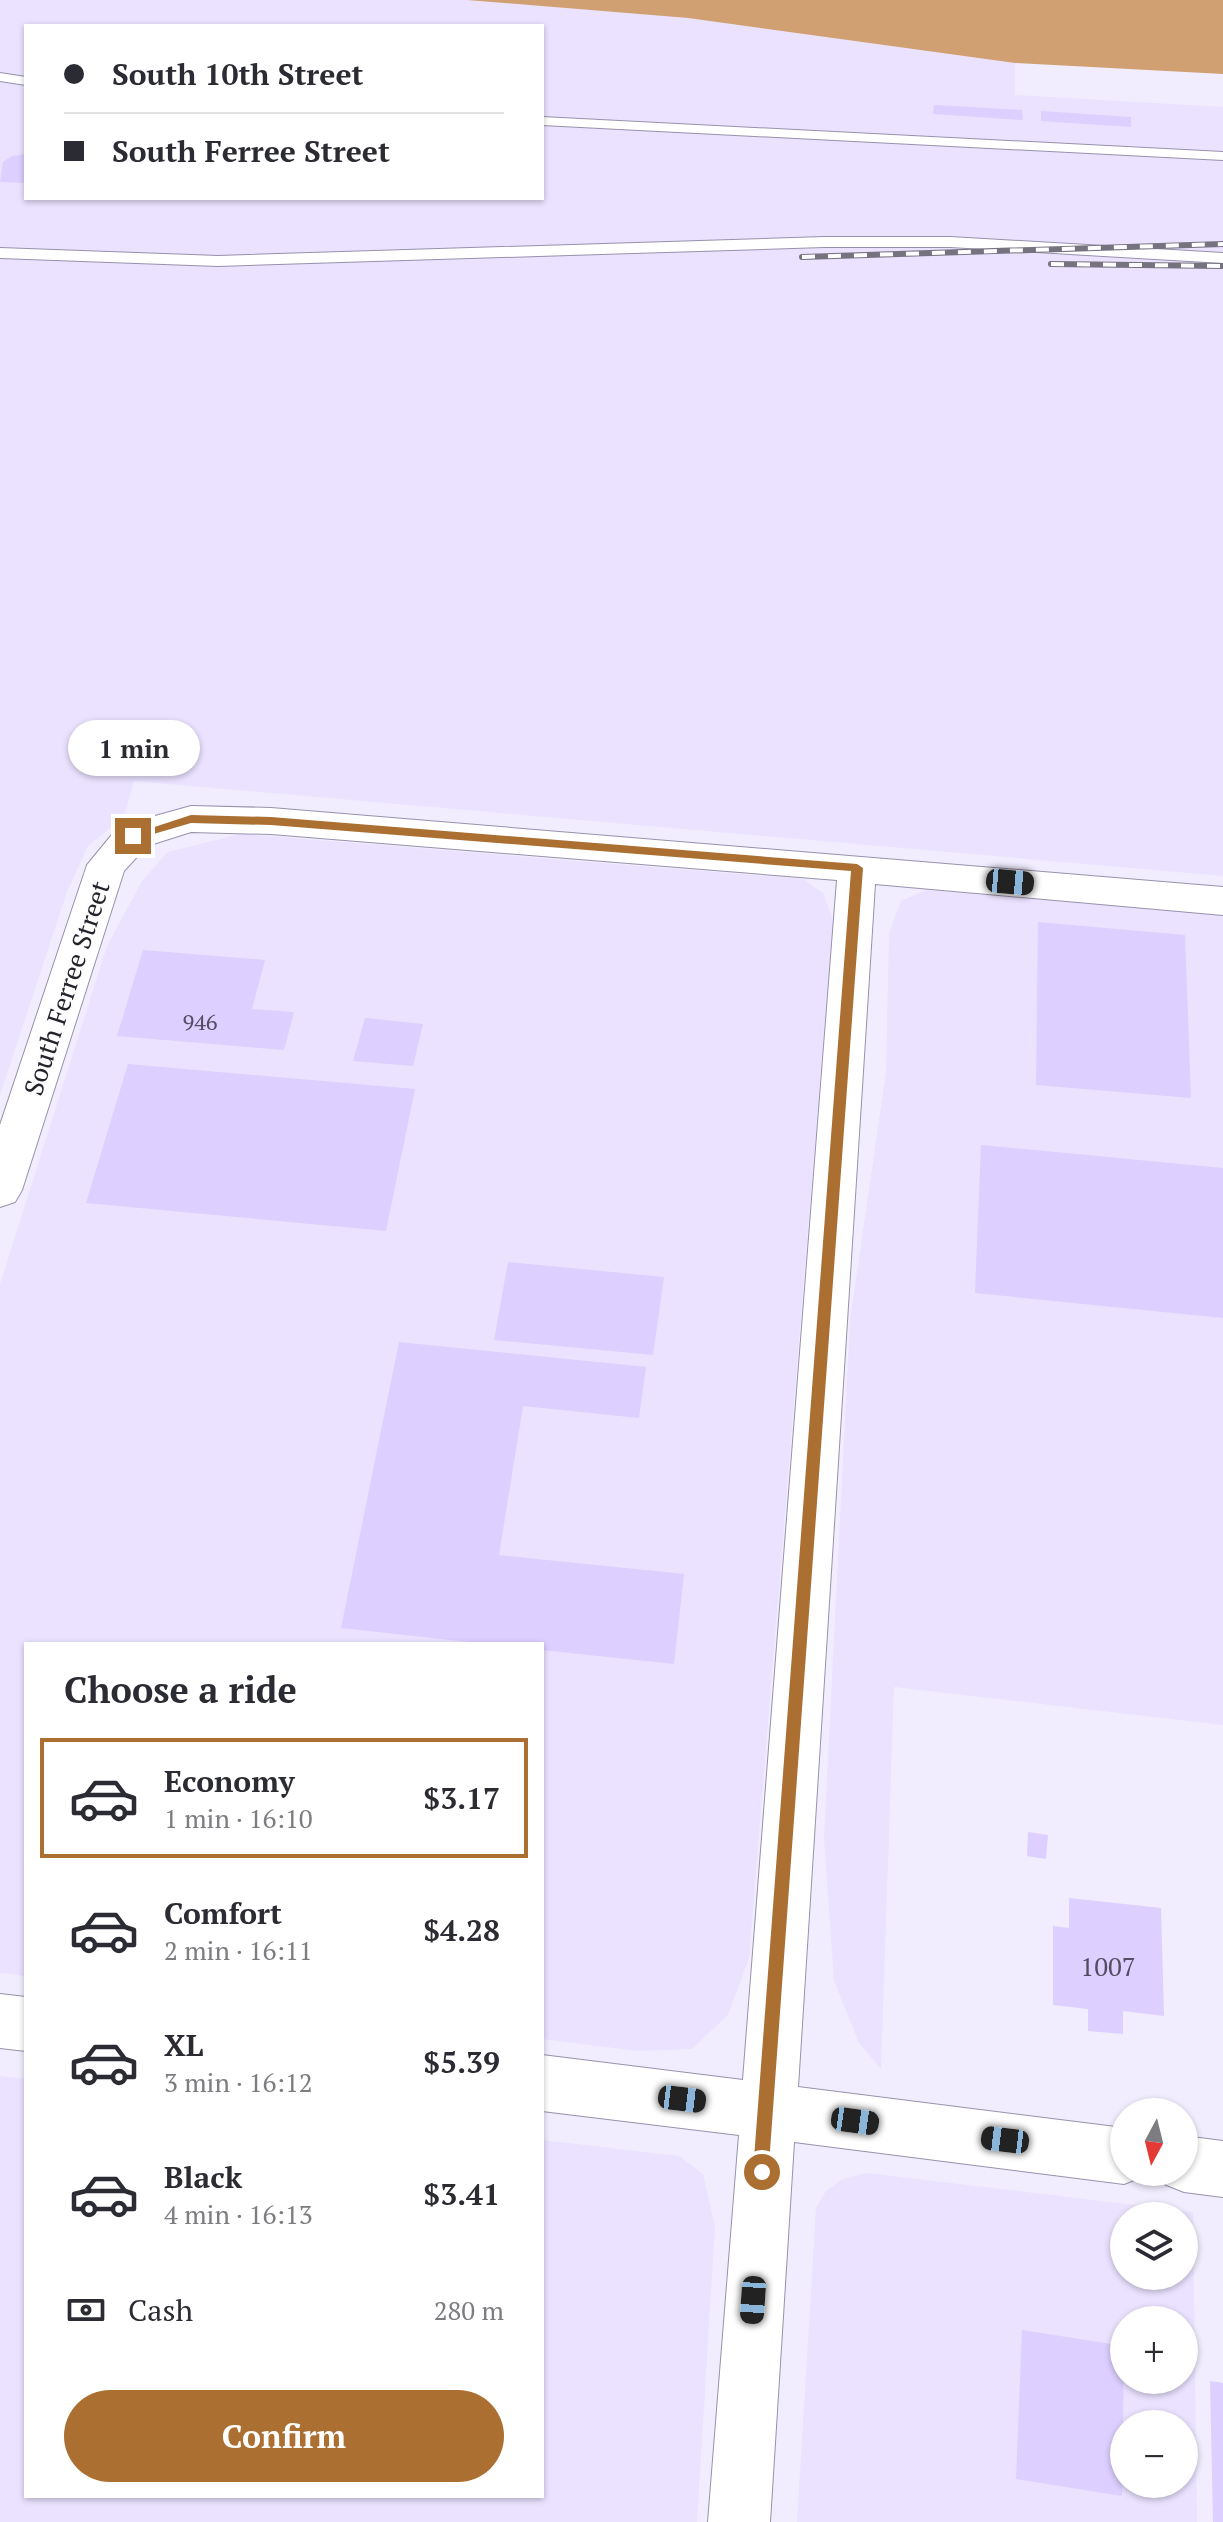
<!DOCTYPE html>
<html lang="en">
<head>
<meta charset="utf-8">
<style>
	:root { --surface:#fff; --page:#f2f2f3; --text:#2b2b33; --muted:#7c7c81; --line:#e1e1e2; --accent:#aa6f31 }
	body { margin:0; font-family:"PT Serif",serif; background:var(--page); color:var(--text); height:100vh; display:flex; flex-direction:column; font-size:30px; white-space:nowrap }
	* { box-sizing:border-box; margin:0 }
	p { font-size:26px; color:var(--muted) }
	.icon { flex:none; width:44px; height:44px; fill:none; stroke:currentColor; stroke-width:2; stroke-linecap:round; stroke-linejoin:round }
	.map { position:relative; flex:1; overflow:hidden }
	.details { position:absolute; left:24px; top:1642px; width:520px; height:856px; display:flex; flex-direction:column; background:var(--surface); border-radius:0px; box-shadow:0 2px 6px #0004 }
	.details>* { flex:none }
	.top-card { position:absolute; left:24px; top:24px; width:520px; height:176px; border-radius:0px; box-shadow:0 2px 6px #0004; display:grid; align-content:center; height:176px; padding:0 40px; background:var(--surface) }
	.needle { width:52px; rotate:187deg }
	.tools { position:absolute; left:1110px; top:2098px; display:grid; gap:16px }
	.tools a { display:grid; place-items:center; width:88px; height:88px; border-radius:50%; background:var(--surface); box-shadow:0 2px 6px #0004; font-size:40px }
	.end { position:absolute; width:36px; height:36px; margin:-18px; border:10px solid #aa6f31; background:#fff; box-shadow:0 0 0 4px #fff }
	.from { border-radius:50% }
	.bubble { position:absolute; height:56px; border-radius:28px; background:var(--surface); box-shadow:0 2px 6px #0004; font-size:26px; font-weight:700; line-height:56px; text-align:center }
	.car { position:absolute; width:24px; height:48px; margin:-24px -12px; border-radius:10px; box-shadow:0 0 6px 2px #0007; background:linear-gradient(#222 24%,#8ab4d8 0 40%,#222 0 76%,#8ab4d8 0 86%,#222 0) }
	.top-card b { display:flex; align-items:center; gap:28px; height:76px; font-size:30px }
	.top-card b+b { border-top:2px solid var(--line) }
	.top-card i { width:20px; height:20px; background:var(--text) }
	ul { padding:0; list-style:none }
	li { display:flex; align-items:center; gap:24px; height:120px; margin:0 16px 12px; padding:0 24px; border:4px solid transparent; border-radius:0px }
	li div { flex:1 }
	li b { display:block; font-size:30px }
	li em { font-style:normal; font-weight:700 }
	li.active { border-color:var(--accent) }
	li>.icon { width:72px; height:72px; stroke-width:1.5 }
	h2 { padding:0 40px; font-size:36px; line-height:96px }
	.pay { display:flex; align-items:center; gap:20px; height:88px; padding:0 40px; font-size:30px }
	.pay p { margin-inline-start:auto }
	.button { display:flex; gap:16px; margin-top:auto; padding:16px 40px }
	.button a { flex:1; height:92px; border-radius:48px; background:var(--accent); color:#fff; font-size:32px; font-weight:700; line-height:92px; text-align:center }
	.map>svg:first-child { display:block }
	.built { fill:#eae2ff; fill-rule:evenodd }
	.forest { fill:#d0a073 }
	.building { fill:#ddcfff }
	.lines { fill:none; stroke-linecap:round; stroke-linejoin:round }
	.service-casing { stroke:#9891ac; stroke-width:2 }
	.minor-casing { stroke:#9891ac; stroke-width:2 }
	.service { fill:#fff; fill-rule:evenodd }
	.minor { fill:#fff; fill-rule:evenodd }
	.rail-casing { stroke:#76727f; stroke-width:6 }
	.rail { stroke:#fdfdfd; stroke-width:4; stroke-dasharray:13; stroke-linecap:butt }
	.route { fill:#aa6f31 }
	.labels { text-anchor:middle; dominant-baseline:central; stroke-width:6; stroke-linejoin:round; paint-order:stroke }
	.number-label { font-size:22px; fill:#534d61 }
	.street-label { font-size:26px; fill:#25222c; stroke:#fdfdfd }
	.near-number-label { font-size:26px; fill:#534d61 }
</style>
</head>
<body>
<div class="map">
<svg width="1223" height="2522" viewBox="0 0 1223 2522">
	<rect width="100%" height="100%" fill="#f1edfe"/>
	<g class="built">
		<path d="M0,0h467l221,18 327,45v32l208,12v769l-1089,-95 -10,36 -36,29 -21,46 -67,203zM26,26h516v172h-516z"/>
		<polygon points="240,834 803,879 823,893 833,920 749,1958 728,2015 692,2049 638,2051 542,2039 542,1644 26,1644 26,1976 0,1973 0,1284 107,946 142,881 168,852"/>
		<polygon points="926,890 1223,915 1223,1725 894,1687 881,2069 859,2043 834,1981 824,1839 850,1321 886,1072 889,933 901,901"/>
		<polygon points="0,2076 26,2079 26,2496 542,2496 542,2140 679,2156 703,2174 715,2227 697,2522 0,2522"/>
		<path d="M867,2173l326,39 4,310h-400l19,-314 10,-17 17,-12zM1124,2216h60v60h-60zM1124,2320h60v60h-60zM1124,2424h60v60h-60z"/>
	</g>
	<polygon class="forest" points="467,0 1223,0 1223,74 1015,63 688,18"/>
	<g class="building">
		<polygon points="934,105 1022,110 1023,120 933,114"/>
		<polygon points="1041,111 1131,117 1131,127 1041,121"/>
		<polygon points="26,154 26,183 0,182 3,162 12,156"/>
		<polygon points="1038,922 1185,935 1191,1098 1036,1085"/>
		<polygon points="143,950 265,960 252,1009 294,1012 284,1050 117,1036"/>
		<polygon points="365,1018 423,1024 413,1066 353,1061"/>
		<polygon points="128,1064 415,1089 386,1231 86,1203"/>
		<polygon points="981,1145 1223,1168 1223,1318 975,1293"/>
		<polygon points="508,1262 664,1277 653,1355 494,1340"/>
		<polygon points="399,1342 646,1367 639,1418 523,1406 499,1555 684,1574 674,1664 542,1650 542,1644 487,1644 341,1628"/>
		<polygon points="1028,1832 1048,1835 1046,1859 1027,1856"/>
		<polygon points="1069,1898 1161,1908 1164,2016 1123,2011 1123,2034 1088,2031 1088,2009 1053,2005 1053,1926 1069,1928"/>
		<polygon points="1022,2330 1124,2346 1122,2496 1016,2479"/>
		<polygon points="1210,2381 1223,2383 1223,2522 1213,2522"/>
	</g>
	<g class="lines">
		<defs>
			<g id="service">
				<polygon points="0,73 26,77 26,85 0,81"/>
				<polygon points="542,117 1223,152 1223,160 542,125"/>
				<polygon points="824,237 950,237 1223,253 1223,263 950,247 824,247 218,266 0,258 0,248 218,256"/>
			</g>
			<g id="minor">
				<polygon points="191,806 271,808 1223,887 1223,915 875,884 798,2087 1124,2128 1124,2172 1145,2172 1144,2176 1124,2184 794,2142 770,2522 708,2522 739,2135 542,2111 542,2055 743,2080 837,880 271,834 191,832 147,846 124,871 22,1190 15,1202 0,1207 0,1125 87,865 119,826"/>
				<polygon points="0,1994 26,1997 26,2051 0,2048"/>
				<polygon points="1184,2136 1223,2141 1223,2197 1184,2192 1164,2184 1159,2172 1184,2172"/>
			</g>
		</defs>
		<use href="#service" class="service-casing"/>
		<use href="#minor" class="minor-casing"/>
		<use href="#service" class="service"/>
		<use href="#minor" class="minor"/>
		<defs>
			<g id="rail">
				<polyline points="802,257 1223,244"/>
				<polyline points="1051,264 1223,266"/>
			</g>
		</defs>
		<use href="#rail" class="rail-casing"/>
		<use href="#rail" class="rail"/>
	</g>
	<polygon class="route" points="191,815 271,817 857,864 863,868 768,2178 762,2181 756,2178 753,2172 851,871 271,825 191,823 133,840 127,836"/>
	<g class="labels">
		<g class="number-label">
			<text x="200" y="1021">946</text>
		</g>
		<g class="street-label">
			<text transform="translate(66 988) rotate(-72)">South Ferree Street</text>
		</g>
		<g class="near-number-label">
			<text x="1108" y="1966">1007</text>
		</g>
	</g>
</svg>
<div class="tools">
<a><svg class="needle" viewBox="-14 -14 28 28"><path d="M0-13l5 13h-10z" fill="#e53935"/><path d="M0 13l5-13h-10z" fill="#7c7c81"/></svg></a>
<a><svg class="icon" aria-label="layers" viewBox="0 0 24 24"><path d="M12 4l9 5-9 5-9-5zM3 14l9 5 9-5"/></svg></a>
<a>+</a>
<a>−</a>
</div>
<i class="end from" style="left:762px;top:2172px"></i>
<i class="end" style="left:133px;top:836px"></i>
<div class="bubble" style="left:68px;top:720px;width:132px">1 min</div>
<i class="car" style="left:1010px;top:882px;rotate:95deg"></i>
<i class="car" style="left:682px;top:2099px;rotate:97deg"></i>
<i class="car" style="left:855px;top:2121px;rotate:98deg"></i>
<i class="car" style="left:1005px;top:2140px;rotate:277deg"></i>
<i class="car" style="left:753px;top:2300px;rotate:184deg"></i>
<div class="top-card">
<b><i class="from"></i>South 10th Street</b>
<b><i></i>South Ferree Street</b>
</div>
<section class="details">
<h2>Choose a ride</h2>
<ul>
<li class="active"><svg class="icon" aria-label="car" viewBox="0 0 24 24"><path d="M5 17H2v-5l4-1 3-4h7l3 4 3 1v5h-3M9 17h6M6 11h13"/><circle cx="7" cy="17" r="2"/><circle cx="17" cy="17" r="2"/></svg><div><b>Economy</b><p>1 min · 16:10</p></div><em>$3.17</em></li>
<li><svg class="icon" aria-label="car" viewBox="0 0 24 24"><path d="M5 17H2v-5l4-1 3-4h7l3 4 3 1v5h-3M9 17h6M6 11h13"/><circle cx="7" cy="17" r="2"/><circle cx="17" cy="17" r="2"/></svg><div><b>Comfort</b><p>2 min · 16:11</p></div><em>$4.28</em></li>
<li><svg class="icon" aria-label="car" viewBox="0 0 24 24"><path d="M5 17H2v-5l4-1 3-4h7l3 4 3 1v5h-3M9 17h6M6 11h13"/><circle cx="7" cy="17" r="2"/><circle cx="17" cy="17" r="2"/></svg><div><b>XL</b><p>3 min · 16:12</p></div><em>$5.39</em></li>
<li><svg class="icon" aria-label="car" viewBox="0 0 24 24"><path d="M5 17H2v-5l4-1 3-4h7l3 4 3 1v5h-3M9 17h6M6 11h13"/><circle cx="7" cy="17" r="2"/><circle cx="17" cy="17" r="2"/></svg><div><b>Black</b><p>4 min · 16:13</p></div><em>$3.41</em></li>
</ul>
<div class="pay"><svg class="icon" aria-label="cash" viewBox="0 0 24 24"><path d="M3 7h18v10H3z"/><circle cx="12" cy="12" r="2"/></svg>Cash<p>280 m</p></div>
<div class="button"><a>Confirm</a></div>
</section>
</div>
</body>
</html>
